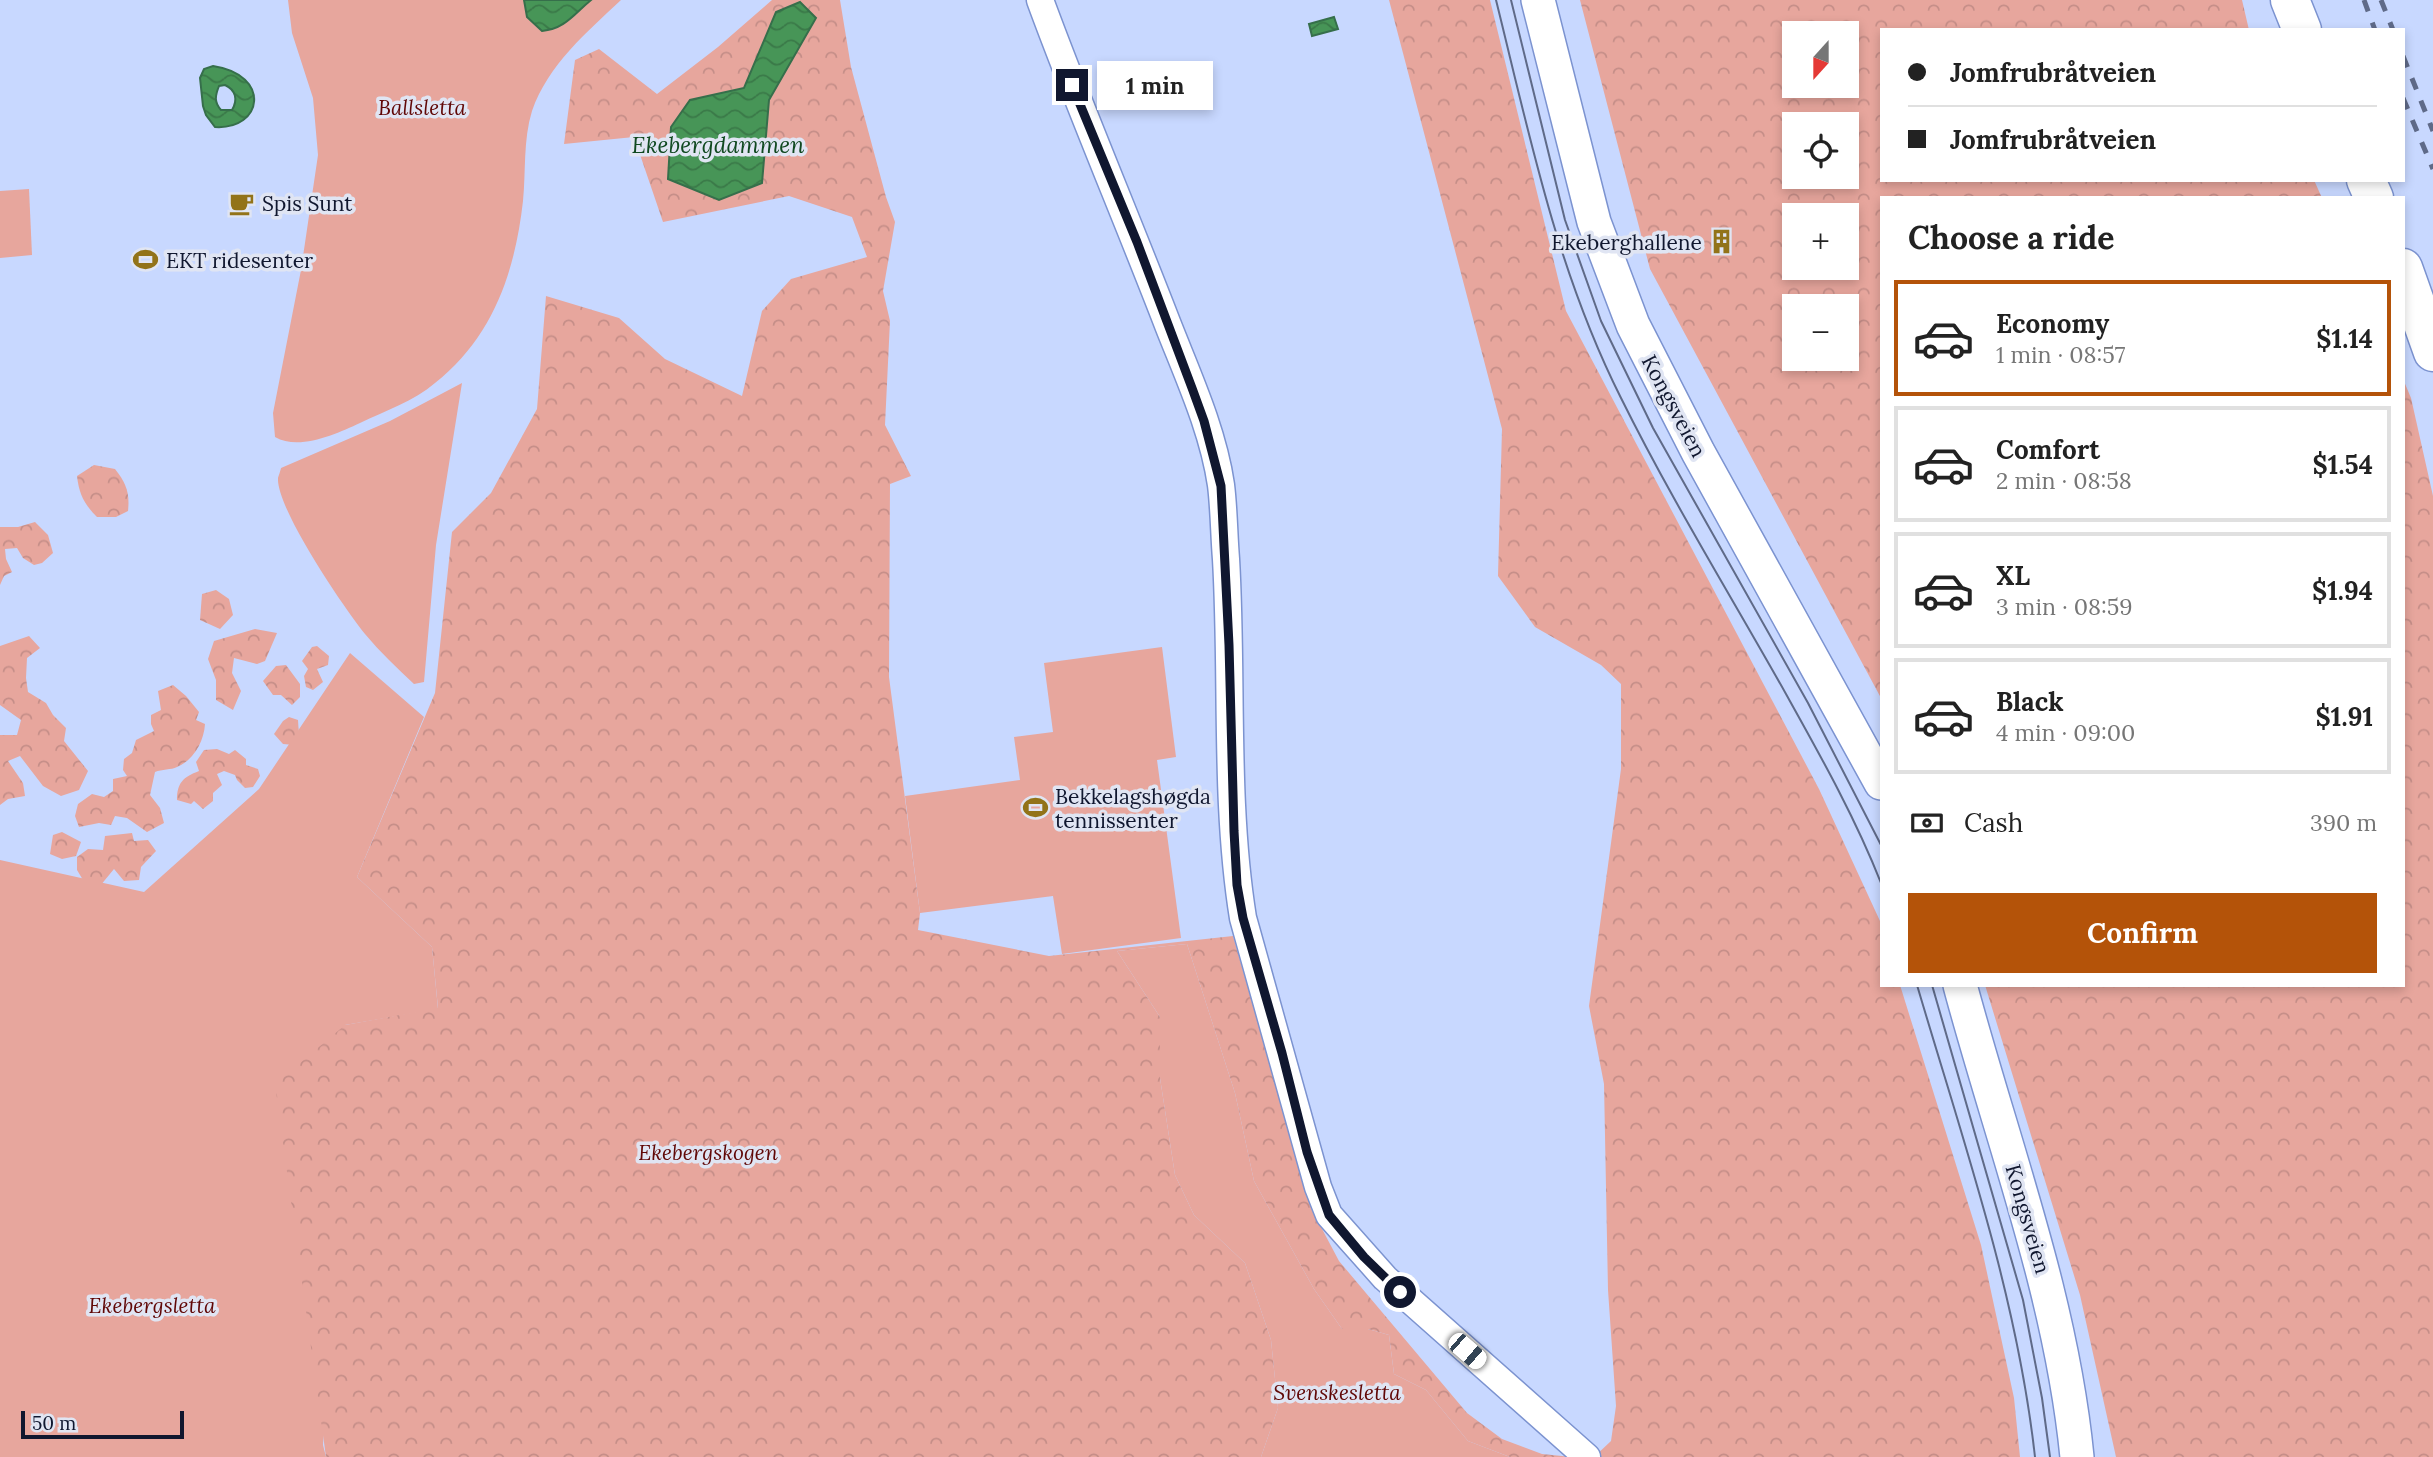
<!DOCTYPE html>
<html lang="en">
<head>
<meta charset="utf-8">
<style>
	:root { --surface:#fff; --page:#f2f2f2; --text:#222; --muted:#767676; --line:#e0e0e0; --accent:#b45309 }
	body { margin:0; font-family:Lora,serif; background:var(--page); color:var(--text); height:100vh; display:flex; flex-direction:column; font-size:26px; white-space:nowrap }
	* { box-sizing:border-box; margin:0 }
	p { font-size:23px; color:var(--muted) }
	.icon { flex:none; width:38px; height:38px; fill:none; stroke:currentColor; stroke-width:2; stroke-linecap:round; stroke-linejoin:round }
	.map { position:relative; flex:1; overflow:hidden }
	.side { position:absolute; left:1880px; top:196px; width:525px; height:791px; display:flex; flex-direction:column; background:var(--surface); border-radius:0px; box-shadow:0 4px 10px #0003 }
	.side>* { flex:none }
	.top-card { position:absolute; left:1880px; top:28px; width:525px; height:154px; border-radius:0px; box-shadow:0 4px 10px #0003; display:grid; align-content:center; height:154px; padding:0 28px; background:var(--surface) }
	.needle { width:46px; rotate:201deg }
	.fabs { position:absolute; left:1782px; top:21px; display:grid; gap:14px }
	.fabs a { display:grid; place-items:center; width:77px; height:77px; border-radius:0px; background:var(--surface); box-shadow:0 4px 10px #0003; font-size:35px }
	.scale { position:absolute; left:21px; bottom:18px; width:163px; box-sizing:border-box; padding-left:7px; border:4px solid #10172f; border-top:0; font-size:19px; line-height:24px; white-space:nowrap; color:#10172f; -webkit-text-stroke:5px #e0e5f3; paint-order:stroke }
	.end { position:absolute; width:32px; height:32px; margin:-16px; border:9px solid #10172f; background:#fff; box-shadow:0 0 0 4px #fff }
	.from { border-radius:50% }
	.bubble { position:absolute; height:49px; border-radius:0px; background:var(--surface); box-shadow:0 4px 10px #0003; font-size:23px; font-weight:700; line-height:49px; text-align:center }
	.car { position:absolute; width:21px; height:42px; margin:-21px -10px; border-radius:9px; box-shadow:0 0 5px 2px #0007; background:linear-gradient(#fff 24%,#345 0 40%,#fff 0 76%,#345 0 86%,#fff 0) }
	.top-card b { display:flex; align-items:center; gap:24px; height:66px; font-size:26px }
	.top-card b+b { border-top:2px solid var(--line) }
	.top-card i { width:18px; height:18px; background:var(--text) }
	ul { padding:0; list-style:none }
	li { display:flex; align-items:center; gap:21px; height:116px; margin:0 14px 10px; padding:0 14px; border:4px solid var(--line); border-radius:0px }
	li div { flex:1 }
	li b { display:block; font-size:26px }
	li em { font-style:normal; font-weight:700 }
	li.current { border-color:var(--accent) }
	li>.icon { width:63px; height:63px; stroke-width:1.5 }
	h2 { padding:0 28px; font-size:32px; line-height:84px }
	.pay { display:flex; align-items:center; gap:18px; height:77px; padding:0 28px; font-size:26px }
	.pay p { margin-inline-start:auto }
	.cta { display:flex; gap:14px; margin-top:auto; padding:14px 28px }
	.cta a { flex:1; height:80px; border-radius:0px; background:var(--accent); color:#fff; font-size:28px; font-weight:700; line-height:80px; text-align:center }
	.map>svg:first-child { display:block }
	.green { fill:#e7a69d }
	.forest { fill:url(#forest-crowns); fill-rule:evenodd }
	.water { fill:url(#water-waves); stroke:#366f4b; stroke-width:2; fill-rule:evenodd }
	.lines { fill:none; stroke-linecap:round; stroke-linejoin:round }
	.minor-casing { stroke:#7c93d0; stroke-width:29 }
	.major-casing { stroke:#7c93d0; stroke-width:36 }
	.highway-casing { stroke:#7c93d0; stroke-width:41 }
	.minor { stroke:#fff; stroke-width:26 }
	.major { stroke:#fff; stroke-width:33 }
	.highway { stroke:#fff; stroke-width:38 }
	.tram { stroke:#5f6a88; stroke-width:2 }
	.rail { stroke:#5f6a88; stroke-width:5; stroke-dasharray:12 12; stroke-linecap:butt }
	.route { stroke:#10172f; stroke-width:9 }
	.labels { text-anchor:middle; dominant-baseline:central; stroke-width:7; stroke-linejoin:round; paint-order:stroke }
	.park-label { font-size:21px; font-style:italic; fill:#600706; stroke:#e0e5f3 }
	.poi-label { font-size:21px; fill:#10172f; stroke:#e0e5f3; text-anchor:start }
	.street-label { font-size:21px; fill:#10172f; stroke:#e0e5f3 }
	.water-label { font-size:23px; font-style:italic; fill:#104920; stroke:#e0e5f3 }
</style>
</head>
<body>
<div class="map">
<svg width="2433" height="1457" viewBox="0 0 2433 1457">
	<defs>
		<pattern id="forest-crowns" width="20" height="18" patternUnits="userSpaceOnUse" patternTransform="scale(1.75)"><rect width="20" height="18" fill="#e7a69d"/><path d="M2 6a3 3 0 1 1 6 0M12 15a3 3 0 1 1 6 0" fill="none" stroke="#c58e88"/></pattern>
		<pattern id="water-waves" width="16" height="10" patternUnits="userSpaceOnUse" patternTransform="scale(1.75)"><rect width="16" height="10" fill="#479557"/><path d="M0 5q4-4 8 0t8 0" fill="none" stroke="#3a7948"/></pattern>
	</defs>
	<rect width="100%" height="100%" fill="#c8d8ff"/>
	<g class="green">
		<path d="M288,0h333c-34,32 -73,65 -89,111 -9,29 -6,61 -9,90 -8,71 -30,136 -88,182 -21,18 -50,28 -75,40 -24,11 -61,28 -85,14l-2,-24 28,-143 17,-115 -5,-57 -21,-65z"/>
		<polygon points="29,189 32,255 0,258 0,191"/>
		<path d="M462,383l-26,162 -12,137 -10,2c-17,-16 -34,-32 -49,-50 -21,-26 -89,-126 -87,-156 0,0 3,-9 3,-10l109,-47z"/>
		<polygon points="1162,647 1176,757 1157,760 1181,938 1062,954 1053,896 920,913 905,796 1020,780 1014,737 1053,732 1044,663"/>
		<polygon points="350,653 424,717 357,877 432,947 438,1009 345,1025 323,1445 326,1457 0,1457 0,860 144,892 259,789"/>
		<polygon points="1187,944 1235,1093 1254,1181 1314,1289 1342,1329 1368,1329 1389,1335 1394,1374 1426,1390 1468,1441 1510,1457 1261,1457 1278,1408 1271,1340 1245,1263 1194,1215 1175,1175 1160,1078 1160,1017 1117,951"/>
	</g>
	<g class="forest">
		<polygon points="772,0 840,0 851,67 886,197 895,222 883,291 890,321 885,425 911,476 890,484 889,677 920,913 918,930 1049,956 1233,936 1312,1210 1339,1261 1467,1413 1502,1439 1542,1454 1572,1457 1510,1457 1468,1441 1426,1390 1394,1374 1389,1335 1368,1329 1342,1329 1314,1289 1254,1181 1235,1093 1187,944 1117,951 1160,1017 1160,1078 1175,1175 1194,1215 1245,1263 1271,1340 1278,1408 1261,1457 326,1457 275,1084 345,1025 438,1008 432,947 357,877 435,693 452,532 491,493 537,409 546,296 619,318 665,359 742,396 762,311 791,279 867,257 852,217 789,196 663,222 634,137 564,144 575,60 599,49 657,94 718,47"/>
		<polygon points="1389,0 1490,0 1566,311 1819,789 1880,921 1881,985 1900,985 1981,1245 2014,1398 2020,1457 1594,1457 1611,1441 1616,1406 1608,1290 1604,1084 1589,1006 1621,769 1621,684 1601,665 1535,627 1498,576 1502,429"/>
		<path d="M1580,0h662l7,30h-368v150h433l8,18h-441v500l-231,-429zM1794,33h52v53h-52zM1794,124h52v53h-52zM1794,215h52v53h-52zM1794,306h52v53h-52z"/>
		<polygon points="2403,379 2411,398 2433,496 2433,1457 2116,1457 2080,1295 1985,985 2403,985"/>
		<path d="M94,465l21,4c11,14 15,24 13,42l-12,6h-19c-13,-13 -18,-23 -20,-41z"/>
		<polygon points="35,522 48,535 53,553 42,563 34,565 23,558 17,548 5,549 6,559 12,572 4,576 0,585 0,527 18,527"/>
		<polygon points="216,590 229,599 233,615 220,629 200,620 202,594"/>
		<polygon points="255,629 277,633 265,661 257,664 234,658 232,673 241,691 233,710 216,700 216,680 208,659 214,641"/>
		<polygon points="29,636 40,648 27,658 26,678 28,692 46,703 53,715 66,728 64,741 88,771 79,790 61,796 43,786 20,756 8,761 23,783 25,796 8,799 0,805 0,735 17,735 21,720 0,705 0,646"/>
		<polygon points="317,646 329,656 328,665 317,669 323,682 313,690 306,687 304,676 308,669 302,661 312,647"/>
		<polygon points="286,665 300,684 300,697 292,705 281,695 273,695 263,681 276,666"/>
		<path d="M173,685l13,11 13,16 -3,8 9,4c-1,17 -11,36 -28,43 -6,3 -15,2 -22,5l-5,23 10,13 4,15 -17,9 -20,-14 -12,-2 -4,9 -12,-2 -20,4 -4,-11 3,-12 14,-10 12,3 9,-6v-12l14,-3 -4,-6 1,-11 8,-6 4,-13 18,-9 -3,-7v-9l10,-5 -3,-19z"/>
		<polygon points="289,717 298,720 299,735 294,745 283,744 274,734 283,721"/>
		<path d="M217,749l12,5 6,-4 11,9v6l12,4 2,7 -7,11 -8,1 -8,-8 -2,-5 -11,-4 -7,3 5,11 -9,8v8l-10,8 -9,-8 -3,3 -14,-4c0,-17 6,-23 22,-29l-3,-9 8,-12z"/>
		<polygon points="62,832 81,842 76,856 62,859 50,854 53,835"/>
		<polygon points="132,833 134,841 148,840 156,851 141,867 139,880 124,881 114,869 100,886 86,885 77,870 77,857 88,849 103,850 105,836"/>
	</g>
	<g class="water">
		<path d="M524,0h67c-17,14 -26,29 -49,31l-15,-14z"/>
		<polygon points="800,2 816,18 769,100 762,183 719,200 668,179 671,127 690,100 744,88 776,12"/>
		<polygon points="1334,17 1338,29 1312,36 1309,24"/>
		<path d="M213,66c59,9 50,64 2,61l-9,-12 -3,-9 -3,-28 4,-9zM225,85c11,5 13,15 7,25h-11c-7,-8 -6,-14 -2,-24z"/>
	</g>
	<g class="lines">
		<defs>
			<path id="minor" d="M1040,0c40,109 86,216 128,325 20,51 45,105 53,160 3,24 3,50 5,74 7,119 -2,241 17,359l75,269 11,28 56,63 202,179"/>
			<g id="major">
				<polyline points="1538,0 1594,222 1633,325 1698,452 1881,783"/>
				<path d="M1960,985c42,157 101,309 117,472"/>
			</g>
			<g id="highway">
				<polyline points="2290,0 2302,30"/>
				<polyline points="2366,180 2374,198"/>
				<polyline points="2403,268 2433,352"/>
			</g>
		</defs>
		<use href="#minor" class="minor-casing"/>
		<use href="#major" class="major-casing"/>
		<use href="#highway" class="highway-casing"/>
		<use href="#minor" class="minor"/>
		<use href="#major" class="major"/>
		<use href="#highway" class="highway"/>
		<g class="tram">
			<path d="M1496,0c34,137 61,271 125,398 50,101 110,198 165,296 34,61 69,123 95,189"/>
			<polyline points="1511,0 1565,220 1601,321 1653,428 1808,703 1881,845"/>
			<path d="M1917,985c46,156 100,310 118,472"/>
			<polyline points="1932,985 2023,1300 2042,1398 2050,1457"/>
		</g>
		<g class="rail">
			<polyline points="2364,0 2375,30"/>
			<polyline points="2381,0 2393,30"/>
			<polyline points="2403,56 2433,131"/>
			<polyline points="2403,98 2433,169"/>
		</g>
	</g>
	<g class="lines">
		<polyline class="route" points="1072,85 1137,242 1192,388 1204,421 1221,486 1229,645 1234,831 1237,885 1243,918 1282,1053 1307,1152 1329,1215 1364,1257 1400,1292"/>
	</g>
	<defs>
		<symbol id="cafe-bare" viewBox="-9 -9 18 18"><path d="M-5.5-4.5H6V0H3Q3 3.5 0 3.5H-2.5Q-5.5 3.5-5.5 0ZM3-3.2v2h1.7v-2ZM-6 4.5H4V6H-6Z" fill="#927319" stroke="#e0e5f3" stroke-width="2.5" paint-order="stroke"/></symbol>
		<symbol id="building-bare" viewBox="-9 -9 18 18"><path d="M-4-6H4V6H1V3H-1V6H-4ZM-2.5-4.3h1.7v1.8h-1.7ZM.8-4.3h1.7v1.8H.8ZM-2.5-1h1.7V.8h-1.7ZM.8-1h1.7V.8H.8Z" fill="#927319" stroke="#e0e5f3" stroke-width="2.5" paint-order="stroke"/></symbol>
		<symbol id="stadium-bare" viewBox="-9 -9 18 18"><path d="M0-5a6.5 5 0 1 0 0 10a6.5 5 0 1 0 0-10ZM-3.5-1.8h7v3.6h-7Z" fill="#927319" stroke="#e0e5f3" stroke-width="2.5" paint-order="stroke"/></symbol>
	</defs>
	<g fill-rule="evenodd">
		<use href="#cafe-bare" x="224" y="186" width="35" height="35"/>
		<use href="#building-bare" x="1704" y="224" width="35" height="35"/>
		<use href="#stadium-bare" x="128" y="242" width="35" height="35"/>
		<use href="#stadium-bare" x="1018" y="790" width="35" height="35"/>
	</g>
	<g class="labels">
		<g class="park-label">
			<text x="422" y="107">Ballsletta</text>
			<text x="708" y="1152">Ekebergskogen</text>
			<text x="152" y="1305">Ekebergsletta</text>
			<text x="1337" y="1392">Svenskesletta</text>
		</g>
		<g class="poi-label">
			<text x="262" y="203">Spis Sunt</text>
			<text x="1702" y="242" text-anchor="end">Ekeberghallene</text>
			<text x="166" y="260">EKT ridesenter</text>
			<text x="1055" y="796">Bekkelagshøgda<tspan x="1055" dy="24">tennissenter</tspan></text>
		</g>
		<g class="street-label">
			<text transform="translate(1674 406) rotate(62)">Kongsveien</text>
			<text transform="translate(2028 1219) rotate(74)">Kongsveien</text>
		</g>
		<g class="water-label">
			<text x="718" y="144">Ekebergdammen</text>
		</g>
	</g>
</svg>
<div class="fabs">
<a><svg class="needle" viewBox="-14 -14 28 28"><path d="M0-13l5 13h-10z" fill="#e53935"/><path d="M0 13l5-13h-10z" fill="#767676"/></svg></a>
<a><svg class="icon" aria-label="locate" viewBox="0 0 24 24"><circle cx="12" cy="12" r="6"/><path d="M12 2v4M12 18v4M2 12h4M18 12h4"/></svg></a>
<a>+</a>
<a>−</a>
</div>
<div class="scale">50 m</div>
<i class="end from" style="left:1400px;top:1292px"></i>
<i class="end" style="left:1072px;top:85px"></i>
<div class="bubble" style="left:1097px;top:61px;width:116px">1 min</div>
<i class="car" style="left:1467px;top:1351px;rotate:131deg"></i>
<div class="top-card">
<b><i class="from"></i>Jomfrubråtveien</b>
<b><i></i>Jomfrubråtveien</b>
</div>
<section class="side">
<h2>Choose a ride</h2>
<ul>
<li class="current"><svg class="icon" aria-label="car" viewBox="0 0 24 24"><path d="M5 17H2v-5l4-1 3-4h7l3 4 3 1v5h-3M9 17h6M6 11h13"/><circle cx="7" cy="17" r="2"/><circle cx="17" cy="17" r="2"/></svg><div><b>Economy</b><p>1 min · 08:57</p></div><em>$1.14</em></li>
<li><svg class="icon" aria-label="car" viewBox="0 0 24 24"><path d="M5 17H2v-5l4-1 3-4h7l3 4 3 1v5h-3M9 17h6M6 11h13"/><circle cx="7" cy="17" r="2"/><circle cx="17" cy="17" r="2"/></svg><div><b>Comfort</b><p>2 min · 08:58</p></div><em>$1.54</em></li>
<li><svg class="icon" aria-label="car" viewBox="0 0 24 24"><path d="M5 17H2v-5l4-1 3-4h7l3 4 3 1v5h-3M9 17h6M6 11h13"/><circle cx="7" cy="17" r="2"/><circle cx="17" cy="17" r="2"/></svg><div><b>XL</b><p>3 min · 08:59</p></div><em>$1.94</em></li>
<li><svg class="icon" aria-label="car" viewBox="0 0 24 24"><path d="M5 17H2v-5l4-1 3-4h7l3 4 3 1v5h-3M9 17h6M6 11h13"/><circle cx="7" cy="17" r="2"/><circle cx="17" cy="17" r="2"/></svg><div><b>Black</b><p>4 min · 09:00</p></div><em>$1.91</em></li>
</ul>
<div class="pay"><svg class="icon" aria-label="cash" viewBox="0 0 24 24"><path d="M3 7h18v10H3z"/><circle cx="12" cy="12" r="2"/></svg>Cash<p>390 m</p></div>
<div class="cta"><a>Confirm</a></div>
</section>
</div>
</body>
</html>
